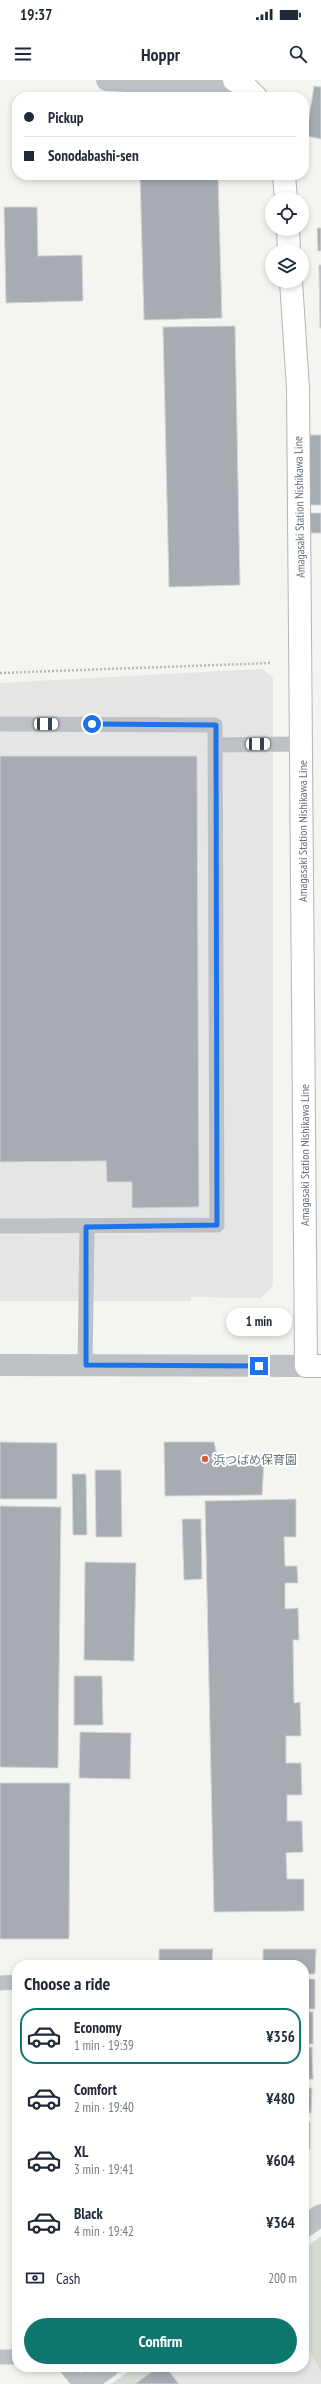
<!DOCTYPE html>
<html lang="en">
<head>
<meta charset="utf-8">
<style>
	:root { --surface:#fff; --page:#f2f2f3; --text:#1f2937; --muted:#747a83; --line:#e0e1e3; --accent:#0f766e }
	body { margin:0; font-family:"PT Sans Narrow","Noto Sans JP",sans-serif; background:var(--page); color:var(--text); height:100vh; display:flex; flex-direction:column; font-size:15px; white-space:nowrap }
	* { box-sizing:border-box; margin:0 }
	p { font-size:13px; color:var(--muted) }
	.icon { flex:none; width:22px; height:22px; fill:none; stroke:currentColor; stroke-width:2; stroke-linecap:round; stroke-linejoin:round }
	.map { position:relative; flex:1; overflow:hidden }
	.sheet { position:absolute; left:12px; top:1880px; width:297px; height:412px; display:flex; flex-direction:column; background:var(--surface); border-radius:16px; box-shadow:0 2px 6px #0003 }
	.sheet>* { flex:none }
	.banner { position:absolute; left:12px; top:12px; width:297px; height:88px; border-radius:16px; box-shadow:0 2px 6px #0003; display:grid; align-content:center; height:88px; padding:0 12px; background:var(--surface) }
	.controls { position:absolute; left:265px; top:112px; display:grid; gap:8px }
	.controls a { display:grid; place-items:center; width:44px; height:44px; border-radius:50%; background:var(--surface); box-shadow:0 2px 6px #0003; font-size:20px }
	.end { position:absolute; width:18px; height:18px; margin:-9px; border:5px solid #1a73e8; background:#fff; box-shadow:0 0 0 2px #fff }
	.from { border-radius:50% }
	.bubble { position:absolute; height:28px; border-radius:14px; background:var(--surface); box-shadow:0 2px 6px #0003; font-size:13px; font-weight:800; line-height:28px; text-align:center }
	.car { position:absolute; width:12px; height:24px; margin:-12px -6px; border-radius:5px; box-shadow:0 0 3px 1px #0007; background:linear-gradient(#fff 24%,#345 0 40%,#fff 0 76%,#345 0 86%,#fff 0) }
	.banner b { display:flex; align-items:center; gap:14px; height:38px; font-size:15px }
	.banner b+b { border-top:1px solid var(--line) }
	.banner i { width:10px; height:10px; background:var(--text) }
	ul { padding:0; list-style:none }
	li { display:flex; align-items:center; gap:12px; height:56px; margin:0 8px 6px; padding:0 4px; border:2px solid transparent; border-radius:16px }
	li div { flex:1 }
	li b { display:block; font-size:15px }
	li em { font-style:normal; font-weight:800 }
	li.selected { border-color:var(--accent) }
	li>.icon { width:36px; height:36px; stroke-width:1.5 }
	h2 { padding:0 12px; font-size:18px; line-height:48px }
	.pay { display:flex; align-items:center; gap:10px; height:44px; padding:0 12px; font-size:15px }
	.pay p { margin-inline-start:auto }
	.button { display:flex; gap:8px; margin-top:auto; padding:8px 12px }
	.button a { flex:1; height:46px; border-radius:24px; background:var(--accent); color:#fff; font-size:16px; font-weight:800; line-height:46px; text-align:center }
	.status { display:flex; justify-content:space-between; align-items:center; height:28px; padding:0 20px; background:var(--surface); direction:ltr }
	.status svg { height:11px; fill:currentColor }
	header { display:flex; justify-content:space-between; align-items:center; height:52px; padding:0 12px; background:var(--surface); font-size:18px; font-weight:800 }
	.map>svg:first-child { display:block }
	.built { fill:#e4e5e4 }
	.green { fill:#d5dad2 }
	.building { fill:#a6acb2; stroke:#d5d5d3 }
	.lines { fill:none; stroke-linecap:round; stroke-linejoin:round }
	.secondary-casing { stroke:#b2b6ba; stroke-width:24 }
	.path { stroke:#b7b9bc; stroke-width:2.5; stroke-dasharray:2 2; stroke-linecap:butt }
	.service { stroke:#bdc0c4; stroke-width:15 }
	.minor { stroke:#bdc0c4; stroke-width:22 }
	.tertiary { stroke:#bdc0c4; stroke-width:22 }
	.secondary { stroke:#fff; stroke-width:22 }
	.route { stroke:#1a73e8; stroke-width:5 }
	.poi-dot { fill:#cd6037; stroke:#fff; stroke-width:1.5 }
	.labels { text-anchor:middle; dominant-baseline:central; stroke-width:4; stroke-linejoin:round; paint-order:stroke }
	.street-label { font-size:12px; fill:#66727e; stroke:#fff }
	.poi-label { font-size:12px; fill:#66727e; stroke:#fff; text-anchor:start }
</style>
</head>
<body>
<div class="status"><b>19:37</b><svg viewBox="0 0 49 12"><path d="M0 12V9h3v3zM5 12V6h3v6zM10 12V3h3v9zM15 12V0h3v12zM26 1h20v11H26zM47 4h2v5h-2z"/></svg></div>
<header><svg class="icon" aria-label="menu" viewBox="0 0 24 24"><path d="M4 6h16M4 12h16M4 18h16"/></svg>Hoppr<svg class="icon" aria-label="search" viewBox="0 0 24 24"><circle cx="10" cy="10" r="6"/><path d="M15 15l6 6"/></svg></header>
<div class="map">
<svg width="321" height="2304" viewBox="0 0 321 2304">
	<rect width="100%" height="100%" fill="#f4f4f0"/>
	<g class="built">
		<polygon points="263,589 273,598 273,1205 261,1218 191,1217 191,1221 0,1221 0,603"/>
		<polygon points="321,2156 321,2304 111,2304 135,2287 304,2287 304,2168"/>
	</g>
	<g class="green">
		<polygon points="321,2157 321,2291 304,2261 304,2169"/>
		<polygon points="136,2287 168,2287 143,2304 111,2304"/>
	</g>
	<g class="building">
		<polygon points="314,6 321,7 321,59 306,56"/>
		<polygon points="140,95 218,95 222,238 144,240"/>
		<polygon points="4,127 37,127 38,176 82,175 83,221 6,223"/>
		<polygon points="317,148 321,148 321,171 318,171"/>
		<polygon points="319,185 321,185 321,248 320,248"/>
		<polygon points="235,246 240,505 169,507 163,247"/>
		<polygon points="308,355 321,355 321,425 310,425"/>
		<rect x="308" y="433" width="13" height="20"/>
		<polygon points="0,676 197,676 199,1127 132,1128 132,1102 107,1102 106,1081 0,1082"/>
		<polygon points="0,1362 57,1363 57,1419 0,1419"/>
		<polygon points="164,1362 214,1362 218,1380 264,1381 262,1415 165,1416"/>
		<polygon points="95,1390 121,1390 122,1457 96,1457"/>
		<polygon points="72,1394 86,1394 87,1455 73,1455"/>
		<polygon points="296,1419 296,1457 284,1457 285,1486 297,1486 298,1503 285,1503 285,1529 298,1528 299,1560 293,1560 294,1623 300,1622 301,1656 286,1656 286,1683 301,1683 302,1715 287,1715 287,1741 302,1741 303,1772 286,1773 287,1799 304,1799 304,1831 214,1832 205,1421"/>
		<polygon points="0,1426 61,1427 58,1688 0,1687"/>
		<polygon points="182,1439 201,1439 202,1499 184,1500"/>
		<polygon points="85,1482 136,1483 134,1581 84,1580"/>
		<polygon points="74,1596 102,1596 103,1645 74,1645"/>
		<polygon points="80,1652 131,1653 130,1699 79,1698"/>
		<polygon points="0,1703 70,1703 69,1859 0,1859"/>
		<polygon points="159,1869 213,1869 212,1885 159,1885"/>
		<polygon points="263,1869 316,1869 315,1894 304,1894 304,1885 263,1885"/>
		<rect x="304" y="1899" width="11" height="30"/>
		<rect x="304" y="1932" width="9" height="32"/>
		<polygon points="304,1967 312,1967 313,1999 304,1999"/>
		<polygon points="304,2008 312,2008 311,2033 304,2033"/>
		<rect x="304" y="2042" width="6" height="27"/>
		<rect x="304" y="2081" width="1" height="22"/>
		<polygon points="158,2287 166,2287 179,2304 135,2304"/>
	</g>
	<g class="lines">
		<defs>
			<g id="secondary">
				<polyline points="234,0 246,7 256,17"/>
				<polyline points="284,95 286,119"/>
				<polyline points="288,149 289,171"/>
				<polyline points="291,201 298,309 306,1286 321,1286"/>
			</g>
		</defs>
		<use href="#secondary" class="secondary-casing"/>
		<polyline class="path" points="0,593 271,583"/>
		<g class="service">
			<polyline points="0,644 215,645 217,1145 0,1146"/>
			<polyline points="215,665 301,664"/>
			<polyline points="85,1285 87,1147"/>
			<polyline points="0,1903 17,1902"/>
			<polyline points="0,2277 17,2277"/>
			<polyline points="66,2287 80,2304"/>
		</g>
		<g class="minor">
			<polyline points="107,0 246,7"/>
			<polyline points="304,2147 321,2135"/>
			<polyline points="84,2304 108,2287"/>
		</g>
		<polyline class="tertiary" points="0,1285 306,1286"/>
		<use href="#secondary" class="secondary"/>
	</g>
	<g class="lines">
		<polyline class="route" points="92,644 216,645 217,1145 86,1147 86,1285 259,1286"/>
	</g>
	<circle class="poi-dot" cx="205" cy="1379" r="4"/>
	<g class="labels">
		<g class="street-label">
			<text transform="translate(299 427) rotate(-91)">Amagasaki Station Nishikawa Line</text>
			<text transform="translate(302 751) rotate(-90)">Amagasaki Station Nishikawa Line</text>
			<text transform="translate(304 1075) rotate(-90)">Amagasaki Station Nishikawa Line</text>
		</g>
		<g class="poi-label">
			<text x="213" y="1379">浜つばめ保育園</text>
		</g>
	</g>
</svg>
<div class="controls">
<a><svg class="icon" aria-label="locate" viewBox="0 0 24 24"><circle cx="12" cy="12" r="6"/><path d="M12 2v4M12 18v4M2 12h4M18 12h4"/></svg></a>
<a><svg class="icon" aria-label="layers" viewBox="0 0 24 24"><path d="M12 4l9 5-9 5-9-5zM3 14l9 5 9-5"/></svg></a>
</div>
<i class="end from" style="left:92px;top:644px"></i>
<i class="end" style="left:259px;top:1286px"></i>
<div class="bubble" style="left:226px;top:1228px;width:66px">1 min</div>
<i class="car" style="left:46px;top:644px;rotate:90deg"></i>
<i class="car" style="left:258px;top:664px;rotate:89deg"></i>
<div class="banner">
<b><i class="from"></i>Pickup</b>
<b><i></i>Sonodabashi-sen</b>
</div>
<section class="sheet">
<h2>Choose a ride</h2>
<ul>
<li class="selected"><svg class="icon" aria-label="car" viewBox="0 0 24 24"><path d="M5 17H2v-5l4-1 3-4h7l3 4 3 1v5h-3M9 17h6M6 11h13"/><circle cx="7" cy="17" r="2"/><circle cx="17" cy="17" r="2"/></svg><div><b>Economy</b><p>1 min · 19:39</p></div><em>¥356</em></li>
<li><svg class="icon" aria-label="car" viewBox="0 0 24 24"><path d="M5 17H2v-5l4-1 3-4h7l3 4 3 1v5h-3M9 17h6M6 11h13"/><circle cx="7" cy="17" r="2"/><circle cx="17" cy="17" r="2"/></svg><div><b>Comfort</b><p>2 min · 19:40</p></div><em>¥480</em></li>
<li><svg class="icon" aria-label="car" viewBox="0 0 24 24"><path d="M5 17H2v-5l4-1 3-4h7l3 4 3 1v5h-3M9 17h6M6 11h13"/><circle cx="7" cy="17" r="2"/><circle cx="17" cy="17" r="2"/></svg><div><b>XL</b><p>3 min · 19:41</p></div><em>¥604</em></li>
<li><svg class="icon" aria-label="car" viewBox="0 0 24 24"><path d="M5 17H2v-5l4-1 3-4h7l3 4 3 1v5h-3M9 17h6M6 11h13"/><circle cx="7" cy="17" r="2"/><circle cx="17" cy="17" r="2"/></svg><div><b>Black</b><p>4 min · 19:42</p></div><em>¥364</em></li>
</ul>
<div class="pay"><svg class="icon" aria-label="cash" viewBox="0 0 24 24"><path d="M3 7h18v10H3z"/><circle cx="12" cy="12" r="2"/></svg>Cash<p>200 m</p></div>
<div class="button"><a>Confirm</a></div>
</section>
</div>
</body>
</html>
